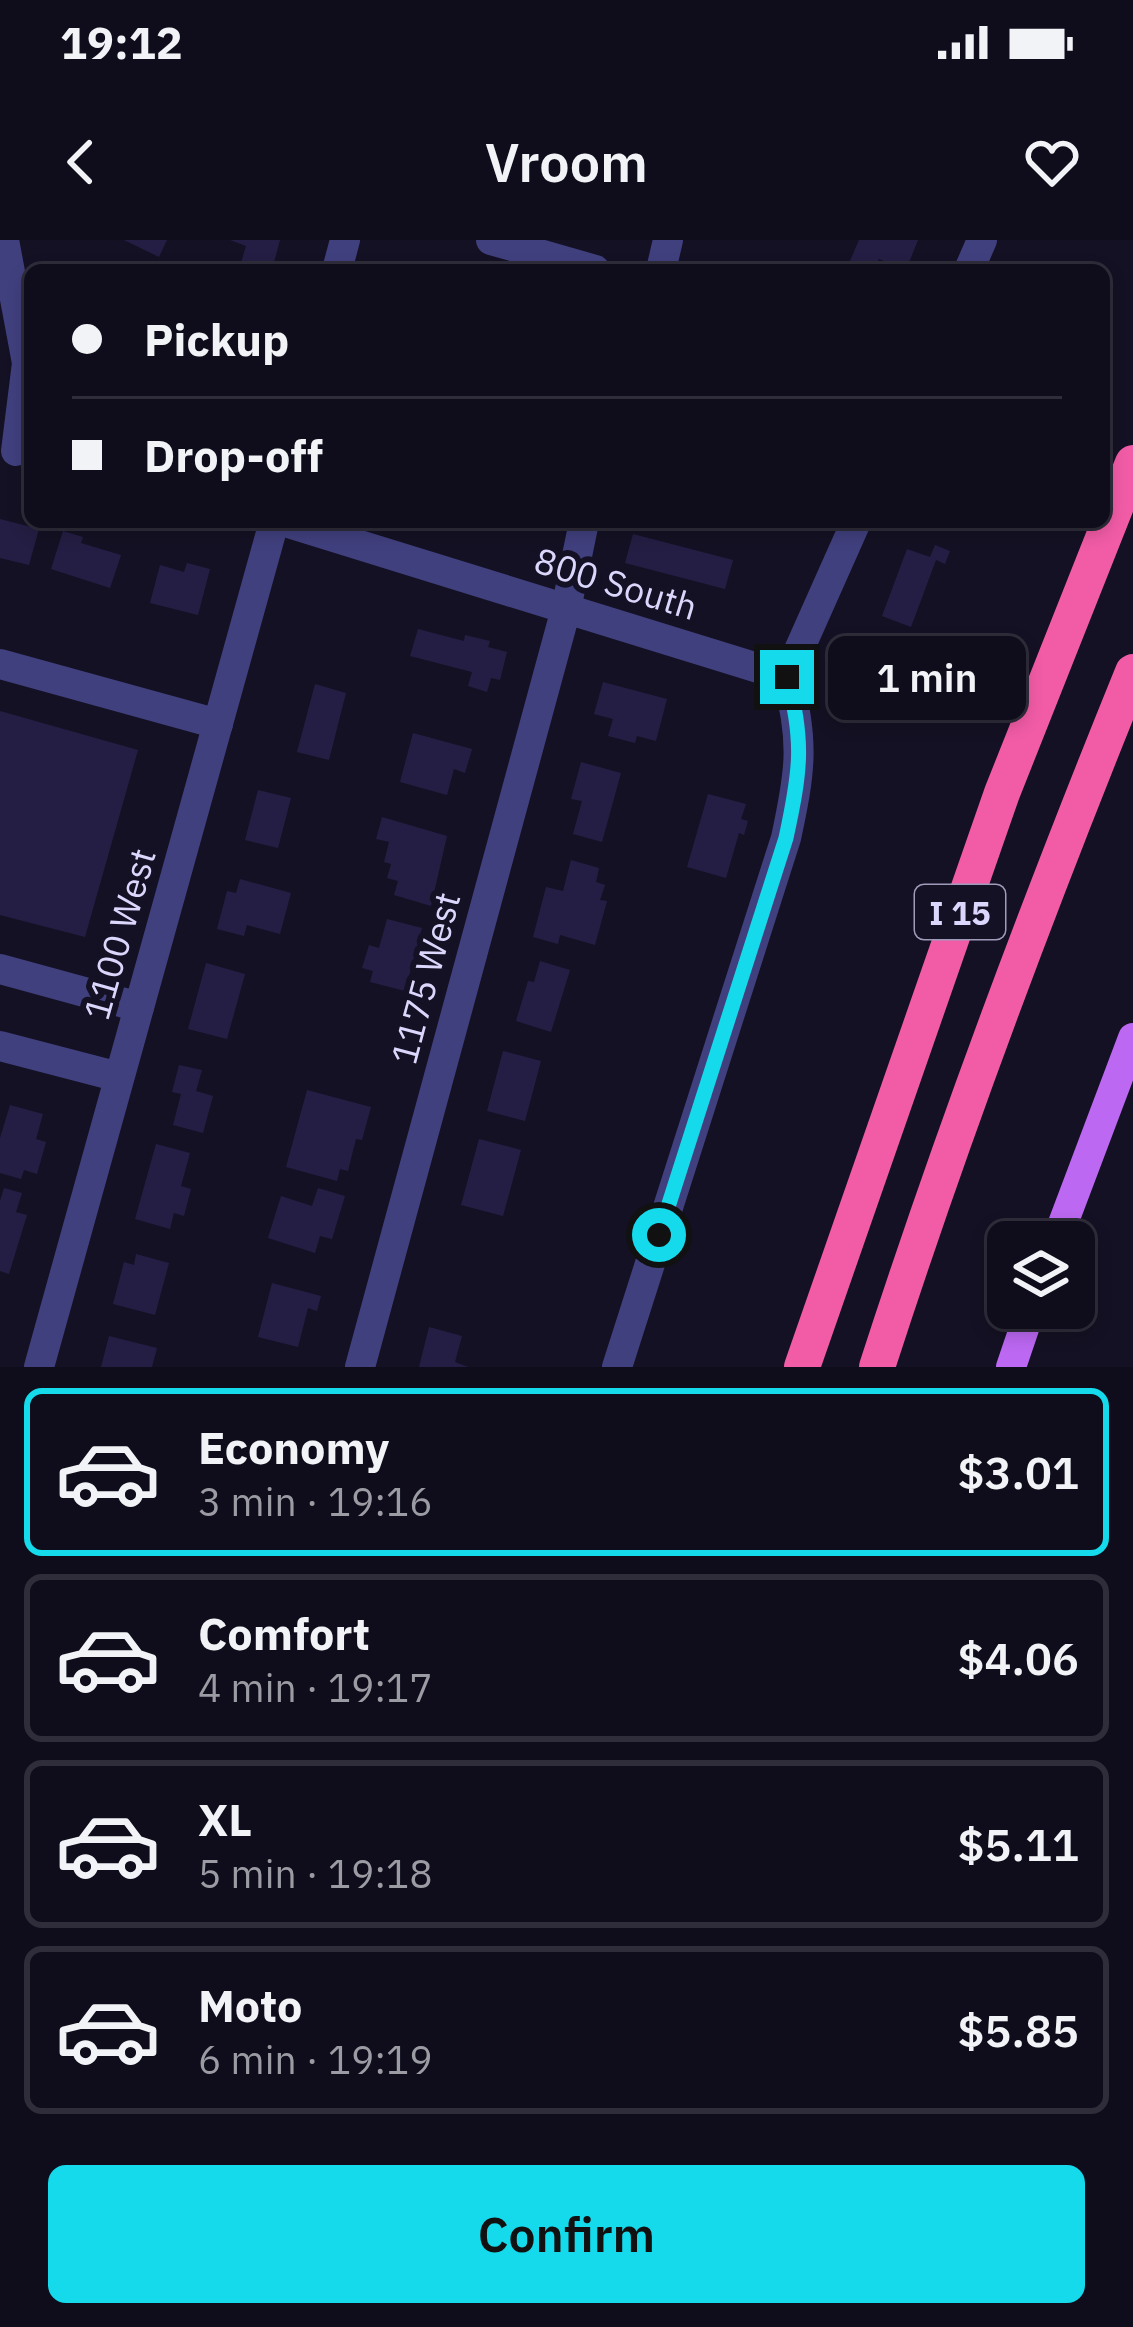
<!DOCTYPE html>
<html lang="en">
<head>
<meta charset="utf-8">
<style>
	:root { --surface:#0f0d1b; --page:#1d1b28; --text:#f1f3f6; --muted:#9b9ca3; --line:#2f2d3a; --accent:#14daec }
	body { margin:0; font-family:"IBM Plex Sans",sans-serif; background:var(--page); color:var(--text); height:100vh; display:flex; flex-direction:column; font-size:45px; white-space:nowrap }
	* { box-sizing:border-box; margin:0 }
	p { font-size:39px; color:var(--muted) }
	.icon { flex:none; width:66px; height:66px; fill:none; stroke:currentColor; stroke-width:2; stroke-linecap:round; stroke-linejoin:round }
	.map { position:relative; height:1127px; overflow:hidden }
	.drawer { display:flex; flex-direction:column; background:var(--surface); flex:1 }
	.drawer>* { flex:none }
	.top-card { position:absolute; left:24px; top:24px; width:1086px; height:264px; border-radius:18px; box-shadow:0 6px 18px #0003,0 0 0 3px var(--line); display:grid; align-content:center; height:264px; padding:0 48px; background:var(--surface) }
	.controls { position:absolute; left:987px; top:981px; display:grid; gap:24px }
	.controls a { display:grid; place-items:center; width:108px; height:108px; border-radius:18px; background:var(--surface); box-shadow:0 6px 18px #0003,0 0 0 3px var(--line); font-size:60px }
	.end { position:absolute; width:54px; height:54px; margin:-27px; border:15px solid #14daec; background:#111; box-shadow:0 0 0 6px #111 }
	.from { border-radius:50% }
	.bubble { position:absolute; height:84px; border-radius:18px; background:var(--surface); box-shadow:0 6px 18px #0003,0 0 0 3px var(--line); font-size:39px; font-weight:600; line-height:84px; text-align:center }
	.top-card b { display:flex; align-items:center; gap:42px; height:114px; font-size:45px }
	.top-card b+b { border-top:3px solid var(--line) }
	.top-card i { width:30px; height:30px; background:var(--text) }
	ul { padding:21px 0 0; list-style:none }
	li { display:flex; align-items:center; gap:36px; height:168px; margin:0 24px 18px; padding:0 24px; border:6px solid var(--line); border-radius:18px }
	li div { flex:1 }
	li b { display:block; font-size:45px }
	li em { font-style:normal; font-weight:600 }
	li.active { border-color:var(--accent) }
	li>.icon { width:108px; height:108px; stroke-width:1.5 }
	.cta { display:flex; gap:24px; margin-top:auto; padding:24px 48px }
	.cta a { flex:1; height:138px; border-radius:18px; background:var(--accent); color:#111; font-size:48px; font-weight:600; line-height:138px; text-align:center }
	.status { display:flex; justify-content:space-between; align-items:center; height:84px; padding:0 60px; background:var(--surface); direction:ltr }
	.status svg { height:33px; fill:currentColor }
	header { display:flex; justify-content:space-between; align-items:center; height:156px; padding:0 48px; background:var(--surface); font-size:54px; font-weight:600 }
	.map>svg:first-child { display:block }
	.building { fill:#251e44 }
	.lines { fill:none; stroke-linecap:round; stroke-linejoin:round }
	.minor { stroke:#41407f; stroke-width:30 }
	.major { stroke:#bc68f2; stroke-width:30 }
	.highway { stroke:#f25ca7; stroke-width:36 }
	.route { stroke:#14daec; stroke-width:15 }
	.labels { text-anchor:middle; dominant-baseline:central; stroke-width:12; stroke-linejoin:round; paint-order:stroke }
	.shield { fill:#141124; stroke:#9f9cbb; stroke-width:3 }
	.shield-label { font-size:33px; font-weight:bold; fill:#dbd7fc }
	.street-label { font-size:36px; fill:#dbd7fc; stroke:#141124 }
</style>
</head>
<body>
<div class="status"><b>19:12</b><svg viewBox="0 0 49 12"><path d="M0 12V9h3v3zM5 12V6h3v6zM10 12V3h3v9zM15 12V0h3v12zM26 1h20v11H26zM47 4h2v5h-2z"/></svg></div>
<header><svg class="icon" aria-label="back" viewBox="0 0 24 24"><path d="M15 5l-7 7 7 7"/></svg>Vroom<svg class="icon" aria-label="heart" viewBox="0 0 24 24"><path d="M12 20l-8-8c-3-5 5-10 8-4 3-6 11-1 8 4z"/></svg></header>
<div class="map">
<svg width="1133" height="1127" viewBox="0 0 1133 1127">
	<rect width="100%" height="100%" fill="#141124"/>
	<g class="building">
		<polygon points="124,0 167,0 159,17"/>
		<polygon points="230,0 280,0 272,30 240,26 246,6"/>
		<polygon points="859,0 918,0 906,30 879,19 874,30 850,21"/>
		<polygon points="0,279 39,289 29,325 0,318"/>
		<polygon points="63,291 83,297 81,303 121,315 110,348 51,329"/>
		<polygon points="633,294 733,320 725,349 625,323"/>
		<polygon points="935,305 950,311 945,324 936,320 911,387 882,376 907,309 930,317"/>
		<polygon points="187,323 210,329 198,375 150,363 160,325 184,332"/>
		<polygon points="418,389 464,401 465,395 490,401 488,407 507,412 500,440 491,438 487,452 468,446 472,432 410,416"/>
		<polygon points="870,405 897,417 870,479 842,466"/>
		<polygon points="603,442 667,459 656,501 637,496 635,503 608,496 613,479 594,474"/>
		<polygon points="315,444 346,453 329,520 297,512"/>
		<polygon points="0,471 138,510 85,697 0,675"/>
		<polygon points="413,493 472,509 465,533 454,529 447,555 400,542"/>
		<polygon points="581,522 621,533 602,602 573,594 582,561 571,559"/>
		<polygon points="258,550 291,558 278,608 245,600"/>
		<polygon points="708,554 746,564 741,579 748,581 744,595 739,593 726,638 687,627"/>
		<polygon points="382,577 447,596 431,666 394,655 398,641 387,638 391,624 384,622 389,602 376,599"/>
		<polygon points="571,620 599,628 596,642 605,645 600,660 607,661 595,705 560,695 558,704 533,697 546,647 563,651"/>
		<polygon points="240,639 291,653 280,694 247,685 244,696 217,689 227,651 236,653"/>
		<polygon points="387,679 422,688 405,751 370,742 373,731 362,728 369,705 379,708"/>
		<polygon points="540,721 570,730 551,792 516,781 528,741 534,742"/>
		<polygon points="206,723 245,734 227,799 188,789"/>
		<polygon points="503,811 541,821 525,881 487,871"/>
		<polygon points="179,825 202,830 196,851 213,856 203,893 173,885 181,854 172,852"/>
		<polygon points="307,850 371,867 362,900 356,899 348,931 340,929 337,941 286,927"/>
		<polygon points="10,865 43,874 36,899 46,902 37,934 24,930 21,939 0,933 0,898"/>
		<polygon points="479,899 521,910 503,976 461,965"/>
		<polygon points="156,904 190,913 181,946 191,949 184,976 174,973 170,989 135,979"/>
		<polygon points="4,948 22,953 16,972 27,975 9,1034 0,1031 0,961"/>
		<polygon points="318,948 345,956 332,999 320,996 315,1013 268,998 281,956 312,966"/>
		<polygon points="136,1014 169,1023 155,1075 113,1064 124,1022 134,1025"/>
		<polygon points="272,1043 321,1056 317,1071 308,1068 298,1107 258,1097"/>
		<polygon points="429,1087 462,1096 455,1122 468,1127 419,1127"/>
		<polygon points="109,1096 157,1108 152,1127 101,1127"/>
	</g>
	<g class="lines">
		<g class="minor">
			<polyline points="4,0 27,123 16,211"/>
			<polyline points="491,0 595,30"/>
			<polyline points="337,30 345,0"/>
			<polyline points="661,30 668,0"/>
			<polyline points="969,30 982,0"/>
			<polyline points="285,282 787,437"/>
			<polyline points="0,424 218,484"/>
			<polyline points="787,437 856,282"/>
			<polyline points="0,729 139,767"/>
			<polyline points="0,806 119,837"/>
			<polyline points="39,1127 274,282"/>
			<polyline points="360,1127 566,369 584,282"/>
			<path d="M617,1127l169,-529c14,-65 19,-96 1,-161"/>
		</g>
		<g class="major">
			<polyline points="1056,1002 1133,798"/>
			<polyline points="1011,1127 1031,1068"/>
		</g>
		<g class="highway">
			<polyline points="802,1127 1002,553 1133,223"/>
			<path d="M877,1127c76,-235 163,-466 256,-695"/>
		</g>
	</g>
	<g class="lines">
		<path class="route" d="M659,995l127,-397c14,-65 19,-96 1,-161"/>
	</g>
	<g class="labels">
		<rect class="shield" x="915" y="645" width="90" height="54" rx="9"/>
		<g class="shield-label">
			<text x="960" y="672">I 15</text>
		</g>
		<g class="street-label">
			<text transform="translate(616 343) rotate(17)">800 South</text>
			<text transform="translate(119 694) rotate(-74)">1100 West</text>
			<text transform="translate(425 738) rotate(-75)">1175 West</text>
		</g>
	</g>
</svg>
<div class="controls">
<a><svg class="icon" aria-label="layers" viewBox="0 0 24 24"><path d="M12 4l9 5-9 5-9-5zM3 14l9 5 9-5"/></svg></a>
</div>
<i class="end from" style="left:659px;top:995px"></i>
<i class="end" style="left:787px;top:437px"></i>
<div class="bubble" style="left:828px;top:396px;width:198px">1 min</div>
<div class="top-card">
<b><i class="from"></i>Pickup</b>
<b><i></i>Drop-off</b>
</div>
</div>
<section class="drawer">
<ul>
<li class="active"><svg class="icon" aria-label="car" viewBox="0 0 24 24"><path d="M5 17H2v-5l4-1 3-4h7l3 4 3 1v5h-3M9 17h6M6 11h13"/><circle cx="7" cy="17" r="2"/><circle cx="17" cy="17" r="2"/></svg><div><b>Economy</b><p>3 min · 19:16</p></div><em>$3.01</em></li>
<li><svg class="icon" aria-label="car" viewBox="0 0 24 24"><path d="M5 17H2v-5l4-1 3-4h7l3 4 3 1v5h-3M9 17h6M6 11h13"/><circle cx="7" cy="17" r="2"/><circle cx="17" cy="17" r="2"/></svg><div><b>Comfort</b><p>4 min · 19:17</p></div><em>$4.06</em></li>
<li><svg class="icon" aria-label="car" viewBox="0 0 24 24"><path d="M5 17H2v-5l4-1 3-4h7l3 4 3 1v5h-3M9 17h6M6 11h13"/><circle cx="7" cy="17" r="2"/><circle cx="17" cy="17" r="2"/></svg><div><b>XL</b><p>5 min · 19:18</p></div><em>$5.11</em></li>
<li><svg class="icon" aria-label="car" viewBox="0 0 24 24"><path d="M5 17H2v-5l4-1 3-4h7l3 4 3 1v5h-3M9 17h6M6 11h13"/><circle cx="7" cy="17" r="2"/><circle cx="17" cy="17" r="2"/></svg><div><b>Moto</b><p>6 min · 19:19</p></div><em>$5.85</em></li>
</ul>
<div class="cta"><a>Confirm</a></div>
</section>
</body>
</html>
